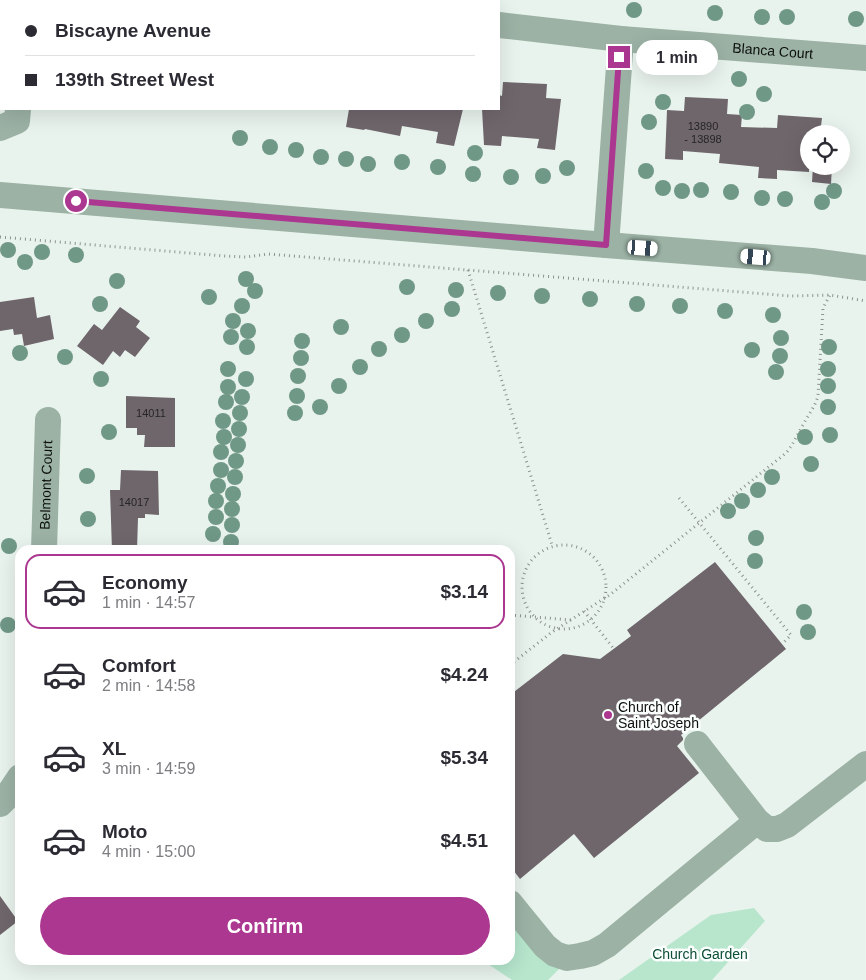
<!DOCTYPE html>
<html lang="en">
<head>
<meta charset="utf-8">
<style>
	:root { --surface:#fff; --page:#f2f2f3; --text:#2b2b33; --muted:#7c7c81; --line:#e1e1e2; --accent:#ab3790 }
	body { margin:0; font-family:Arial,sans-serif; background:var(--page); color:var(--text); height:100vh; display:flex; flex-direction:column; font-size:19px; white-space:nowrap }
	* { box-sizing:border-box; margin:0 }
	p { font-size:16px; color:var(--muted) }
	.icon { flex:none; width:28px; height:28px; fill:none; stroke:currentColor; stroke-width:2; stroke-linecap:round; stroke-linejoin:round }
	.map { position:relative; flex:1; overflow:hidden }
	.drawer { position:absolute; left:15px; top:545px; width:500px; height:420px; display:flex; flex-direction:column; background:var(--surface); border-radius:15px; box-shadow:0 5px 20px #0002 }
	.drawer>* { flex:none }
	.top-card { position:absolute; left:0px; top:0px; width:500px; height:110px; box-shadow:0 5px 20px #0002; display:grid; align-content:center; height:110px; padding:0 25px; background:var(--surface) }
	.controls { position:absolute; left:800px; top:125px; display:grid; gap:10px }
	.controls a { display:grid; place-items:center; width:50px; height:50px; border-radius:50%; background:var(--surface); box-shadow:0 5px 20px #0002; font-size:25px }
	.end { position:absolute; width:22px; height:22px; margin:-11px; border:6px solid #ab3790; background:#fff; box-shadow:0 0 0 2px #fff }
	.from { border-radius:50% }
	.bubble { position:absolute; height:35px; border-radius:18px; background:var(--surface); box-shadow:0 5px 20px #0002; font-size:16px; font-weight:700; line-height:35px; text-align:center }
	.car { position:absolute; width:15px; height:30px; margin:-15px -8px; border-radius:6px; box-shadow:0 0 4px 1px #0007; background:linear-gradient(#fff 24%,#345 0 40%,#fff 0 76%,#345 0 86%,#fff 0) }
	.top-card b { display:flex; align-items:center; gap:18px; height:48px; font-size:19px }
	.top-card b+b { border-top:1px solid var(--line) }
	.top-card i { width:12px; height:12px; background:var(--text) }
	ul { padding:9px 0 0; list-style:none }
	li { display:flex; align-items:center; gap:15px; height:75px; margin:0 10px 8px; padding:0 15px; border:2px solid transparent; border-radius:15px }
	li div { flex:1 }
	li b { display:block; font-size:19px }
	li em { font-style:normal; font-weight:700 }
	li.selected { border-color:var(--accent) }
	li>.icon { width:45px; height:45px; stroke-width:1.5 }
	.cta { display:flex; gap:10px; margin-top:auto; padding:10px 25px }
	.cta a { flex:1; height:58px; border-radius:30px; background:var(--accent); color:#fff; font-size:20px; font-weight:700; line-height:58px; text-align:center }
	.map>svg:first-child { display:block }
	.green { fill:#b7e6cd }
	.building { fill:#6f666c }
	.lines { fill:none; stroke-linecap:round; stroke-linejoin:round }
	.path { stroke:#8c938e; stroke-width:3; stroke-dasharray:1 4; stroke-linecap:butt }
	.minor { stroke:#9cb2a5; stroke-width:26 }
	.tree { fill:#709887 }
	.route { stroke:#ab3790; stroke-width:6 }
	.poi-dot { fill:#ab3790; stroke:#fafefc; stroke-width:2 }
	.labels { text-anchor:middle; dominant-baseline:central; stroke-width:5; stroke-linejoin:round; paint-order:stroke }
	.number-label { font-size:11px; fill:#252525 }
	.street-label { font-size:14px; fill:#0c0f0d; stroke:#fafefc }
	.poi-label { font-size:14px; fill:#0c0f0d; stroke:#fafefc; text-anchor:start }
	.park-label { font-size:14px; fill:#0d4e34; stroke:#fafefc }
</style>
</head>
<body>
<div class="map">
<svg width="866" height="980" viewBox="0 0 866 980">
	<rect width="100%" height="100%" fill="#e9f3ed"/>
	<g class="green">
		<polygon points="754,908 765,921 712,980 619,980 711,915"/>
		<polygon points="510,913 560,968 548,980 512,980 482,960 510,960"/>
	</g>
	<g class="building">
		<polygon points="503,82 547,84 546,98 561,99 555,150 537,148 539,139 502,136 501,146 484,145 482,109 499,109 499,95 502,96"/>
		<polygon points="685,97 728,99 727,114 742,115 741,127 777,128 778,115 822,118 820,134 809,134 809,172 777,170 777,179 758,178 759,167 719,163 720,154 683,151 683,160 665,159 667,110 684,111"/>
		<polygon points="349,109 463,109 454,146 436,143 438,132 402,126 400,136 365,129 364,130 346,127"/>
		<polygon points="813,166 832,166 831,184 812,182"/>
		<polygon points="34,297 37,318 50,315 54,339 24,346 22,334 14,335 13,329 0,331 0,302"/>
		<polygon points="120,307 140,321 136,327 150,338 135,357 125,350 120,357 113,351 103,365 77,346 94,324 102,330"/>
		<polygon points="126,396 175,398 175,447 144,447 145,435 137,435 137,428 126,428"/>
		<polygon points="121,470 158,471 159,515 145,514 145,518 138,518 137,550 112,550 110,490 120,490"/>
		<polygon points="715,562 786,649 681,735 683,738 683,740 677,746 699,773 594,858 574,834 520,879 510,866 510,695 563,654 600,659 631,636 627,630"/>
		<polygon points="0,896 18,921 0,935"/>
	</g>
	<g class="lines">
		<g class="path">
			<polyline points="0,237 224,256 246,257 268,254 791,296 830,295 866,301"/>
			<polyline points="468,270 552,545"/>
			<polyline points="679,498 791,635 782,644"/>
			<circle cx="564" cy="587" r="42"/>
			<polyline points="584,611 614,649"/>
			<polyline points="510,615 571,620"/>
			<path d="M510,665l42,-33 59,-38 175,-141c7,-8 11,-18 17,-28 5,-10 12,-18 15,-29l5,-88 7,-13"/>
		</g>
		<g class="minor">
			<polyline points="405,0 408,1"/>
			<path id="s1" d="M499,25l122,14 245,19"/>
			<polyline points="0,66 1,66"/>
			<polyline points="0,128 17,121 18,109"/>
			<polyline points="0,195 606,245 812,261 866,268"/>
			<polyline points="606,245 621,39"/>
			<path id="s2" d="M44,550l4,-130"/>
			<polyline points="697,744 757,821 767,829 777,829 787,825 866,764"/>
			<polyline points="0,804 6,798 20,777"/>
			<polyline points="510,903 545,946 555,954 567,958 580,956 593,953 607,945 757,821"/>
		</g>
	</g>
	<g class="tree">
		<circle cx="634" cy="10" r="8"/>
		<circle cx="715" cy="13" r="8"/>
		<circle cx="762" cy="17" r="8"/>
		<circle cx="787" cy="17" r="8"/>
		<circle cx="856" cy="19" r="8"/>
		<circle cx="652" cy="67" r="8"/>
		<circle cx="739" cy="79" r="8"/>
		<circle cx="764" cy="94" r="8"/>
		<circle cx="663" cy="102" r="8"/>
		<circle cx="747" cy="112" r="8"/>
		<circle cx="649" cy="122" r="8"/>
		<circle cx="240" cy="138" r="8"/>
		<circle cx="270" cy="147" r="8"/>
		<circle cx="296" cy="150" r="8"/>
		<circle cx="475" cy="153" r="8"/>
		<circle cx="321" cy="157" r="8"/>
		<circle cx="346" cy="159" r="8"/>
		<circle cx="402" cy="162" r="8"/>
		<circle cx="368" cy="164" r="8"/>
		<circle cx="438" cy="167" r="8"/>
		<circle cx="567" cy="168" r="8"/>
		<circle cx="646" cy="171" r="8"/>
		<circle cx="473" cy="174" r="8"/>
		<circle cx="543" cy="176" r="8"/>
		<circle cx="511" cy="177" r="8"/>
		<circle cx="663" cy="188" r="8"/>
		<circle cx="701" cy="190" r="8"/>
		<circle cx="682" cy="191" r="8"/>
		<circle cx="834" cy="191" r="8"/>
		<circle cx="731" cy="192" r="8"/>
		<circle cx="762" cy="198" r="8"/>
		<circle cx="785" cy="199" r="8"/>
		<circle cx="822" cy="202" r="8"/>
		<circle cx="8" cy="250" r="8"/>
		<circle cx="42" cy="252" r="8"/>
		<circle cx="76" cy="255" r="8"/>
		<circle cx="25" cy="262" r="8"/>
		<circle cx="246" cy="279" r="8"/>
		<circle cx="117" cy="281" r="8"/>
		<circle cx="407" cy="287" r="8"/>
		<circle cx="456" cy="290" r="8"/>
		<circle cx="255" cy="291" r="8"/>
		<circle cx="498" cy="293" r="8"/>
		<circle cx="542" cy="296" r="8"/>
		<circle cx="209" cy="297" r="8"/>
		<circle cx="590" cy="299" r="8"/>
		<circle cx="100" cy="304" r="8"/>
		<circle cx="637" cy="304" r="8"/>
		<circle cx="242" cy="306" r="8"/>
		<circle cx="680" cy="306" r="8"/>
		<circle cx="452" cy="309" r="8"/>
		<circle cx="725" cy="311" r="8"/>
		<circle cx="773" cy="315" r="8"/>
		<circle cx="233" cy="321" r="8"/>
		<circle cx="426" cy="321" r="8"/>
		<circle cx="341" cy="327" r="8"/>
		<circle cx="248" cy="331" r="8"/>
		<circle cx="402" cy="335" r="8"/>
		<circle cx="231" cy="337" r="8"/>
		<circle cx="781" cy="338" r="8"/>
		<circle cx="302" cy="341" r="8"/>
		<circle cx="247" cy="347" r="8"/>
		<circle cx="829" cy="347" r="8"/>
		<circle cx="379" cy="349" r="8"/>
		<circle cx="752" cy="350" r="8"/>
		<circle cx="20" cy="353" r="8"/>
		<circle cx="780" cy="356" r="8"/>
		<circle cx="65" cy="357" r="8"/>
		<circle cx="301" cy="358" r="8"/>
		<circle cx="360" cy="367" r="8"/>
		<circle cx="228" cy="369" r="8"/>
		<circle cx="828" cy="369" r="8"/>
		<circle cx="776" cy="372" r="8"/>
		<circle cx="298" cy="376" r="8"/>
		<circle cx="101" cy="379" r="8"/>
		<circle cx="246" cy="379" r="8"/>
		<circle cx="339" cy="386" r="8"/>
		<circle cx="828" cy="386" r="8"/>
		<circle cx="228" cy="387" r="8"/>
		<circle cx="297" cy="396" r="8"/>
		<circle cx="242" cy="397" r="8"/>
		<circle cx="226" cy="402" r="8"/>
		<circle cx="320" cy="407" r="8"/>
		<circle cx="828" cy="407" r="8"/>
		<circle cx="240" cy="413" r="8"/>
		<circle cx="295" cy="413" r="8"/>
		<circle cx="223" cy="421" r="8"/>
		<circle cx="239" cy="429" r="8"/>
		<circle cx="109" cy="432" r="8"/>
		<circle cx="830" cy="435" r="8"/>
		<circle cx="224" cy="437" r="8"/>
		<circle cx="805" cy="437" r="8"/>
		<circle cx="238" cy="445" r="8"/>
		<circle cx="221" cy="452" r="8"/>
		<circle cx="236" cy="461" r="8"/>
		<circle cx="811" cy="464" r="8"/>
		<circle cx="221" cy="470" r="8"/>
		<circle cx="87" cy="476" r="8"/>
		<circle cx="235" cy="477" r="8"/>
		<circle cx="772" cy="477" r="8"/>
		<circle cx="218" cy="486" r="8"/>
		<circle cx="758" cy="490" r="8"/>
		<circle cx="233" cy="494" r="8"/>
		<circle cx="216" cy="501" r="8"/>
		<circle cx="742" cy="501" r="8"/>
		<circle cx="232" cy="509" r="8"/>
		<circle cx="728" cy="511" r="8"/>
		<circle cx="216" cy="517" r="8"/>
		<circle cx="88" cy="519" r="8"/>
		<circle cx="232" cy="525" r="8"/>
		<circle cx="213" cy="534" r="8"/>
		<circle cx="756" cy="538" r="8"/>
		<circle cx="231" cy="542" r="8"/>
		<circle cx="9" cy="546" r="8"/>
		<circle cx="755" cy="561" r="8"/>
		<circle cx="804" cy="612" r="8"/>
		<circle cx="8" cy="625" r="8"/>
		<circle cx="808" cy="632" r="8"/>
	</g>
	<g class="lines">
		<polyline class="route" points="76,201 606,245 619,57"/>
	</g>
	<circle class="poi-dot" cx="608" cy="715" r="5"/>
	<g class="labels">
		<g class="number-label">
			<text x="703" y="126">13890<tspan x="703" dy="13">- 13898</tspan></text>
			<text x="151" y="413">14011</text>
			<text x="134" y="502">14017</text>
		</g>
		<g class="street-label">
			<text stroke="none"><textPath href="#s1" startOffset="275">Blanca Court</textPath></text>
			<text stroke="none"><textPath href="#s2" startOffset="65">Belmont Court</textPath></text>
		</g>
		<g class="poi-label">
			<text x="618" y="707">Church of<tspan x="618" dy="16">Saint Joseph</tspan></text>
		</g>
		<g class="park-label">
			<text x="700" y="954">Church Garden</text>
		</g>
	</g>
</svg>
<div class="controls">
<a><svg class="icon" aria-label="locate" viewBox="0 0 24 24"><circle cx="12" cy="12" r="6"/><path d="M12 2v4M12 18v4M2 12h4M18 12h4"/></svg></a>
</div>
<i class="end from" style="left:76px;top:201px"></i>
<i class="end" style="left:619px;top:57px"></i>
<div class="bubble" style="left:636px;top:40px;width:82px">1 min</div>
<i class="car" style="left:643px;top:248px;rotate:94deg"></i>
<i class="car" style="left:756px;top:257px;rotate:275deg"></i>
<div class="top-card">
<b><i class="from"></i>Biscayne Avenue</b>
<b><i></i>139th Street West</b>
</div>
<section class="drawer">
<ul>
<li class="selected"><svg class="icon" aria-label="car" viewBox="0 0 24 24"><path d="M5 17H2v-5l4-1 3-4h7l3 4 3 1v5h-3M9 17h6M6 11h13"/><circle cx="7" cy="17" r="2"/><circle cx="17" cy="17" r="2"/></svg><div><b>Economy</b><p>1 min · 14:57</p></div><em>$3.14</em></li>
<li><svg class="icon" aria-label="car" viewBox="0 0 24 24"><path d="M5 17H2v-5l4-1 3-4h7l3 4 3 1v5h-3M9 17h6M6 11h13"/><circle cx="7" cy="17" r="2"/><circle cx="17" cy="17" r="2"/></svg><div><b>Comfort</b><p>2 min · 14:58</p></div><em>$4.24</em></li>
<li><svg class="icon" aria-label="car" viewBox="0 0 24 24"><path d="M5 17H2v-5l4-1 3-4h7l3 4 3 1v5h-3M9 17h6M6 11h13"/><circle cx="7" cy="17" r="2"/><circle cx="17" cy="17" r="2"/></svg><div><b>XL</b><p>3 min · 14:59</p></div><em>$5.34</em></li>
<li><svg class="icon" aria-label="car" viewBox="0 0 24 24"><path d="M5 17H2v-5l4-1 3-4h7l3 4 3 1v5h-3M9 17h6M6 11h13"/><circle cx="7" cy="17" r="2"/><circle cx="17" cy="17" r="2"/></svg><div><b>Moto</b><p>4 min · 15:00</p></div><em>$4.51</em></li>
</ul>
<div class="cta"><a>Confirm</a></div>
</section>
</div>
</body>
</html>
